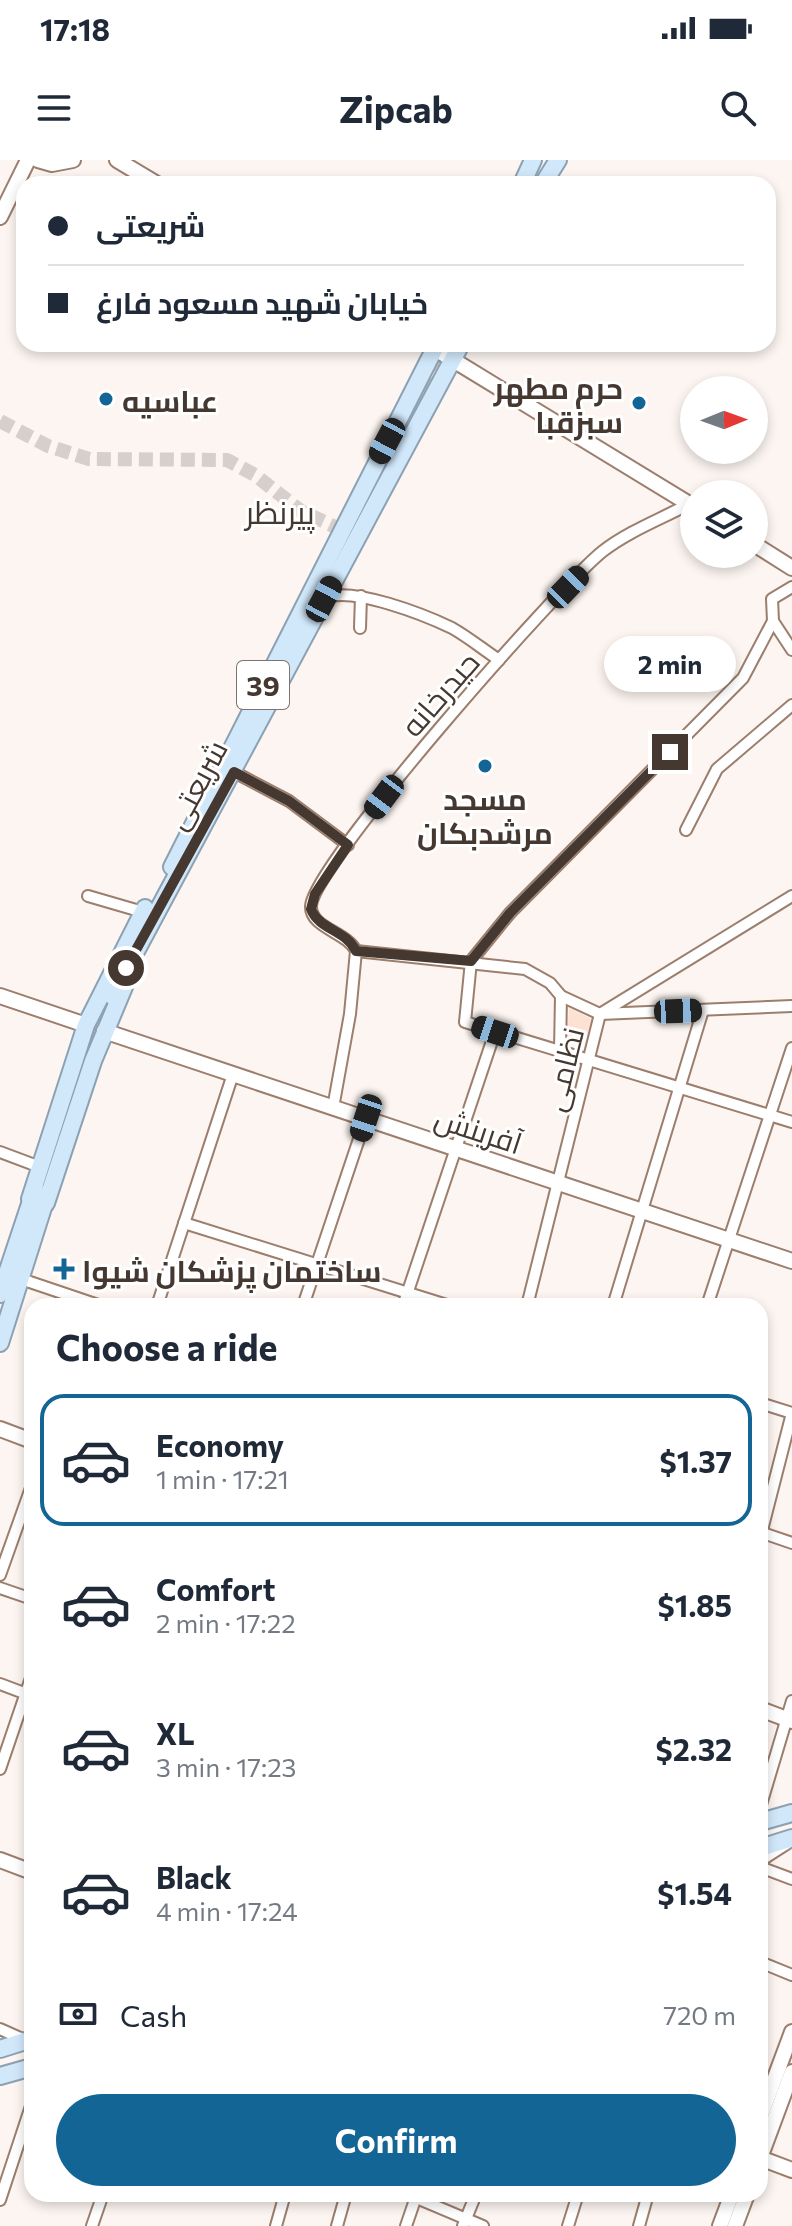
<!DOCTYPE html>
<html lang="en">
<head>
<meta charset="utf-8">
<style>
	:root { --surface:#fff; --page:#f6f6f7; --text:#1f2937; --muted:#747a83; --line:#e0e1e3; --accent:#136596 }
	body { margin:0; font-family:Commissioner,Cairo,sans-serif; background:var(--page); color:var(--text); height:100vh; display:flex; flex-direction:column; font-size:30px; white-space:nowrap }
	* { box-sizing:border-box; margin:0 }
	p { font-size:26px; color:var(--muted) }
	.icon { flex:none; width:44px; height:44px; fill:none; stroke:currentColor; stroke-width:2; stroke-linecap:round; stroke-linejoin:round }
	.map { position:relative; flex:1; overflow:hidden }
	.panel { position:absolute; left:24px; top:1138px; width:744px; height:904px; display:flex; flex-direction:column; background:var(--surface); border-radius:24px; box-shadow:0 4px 12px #0003 }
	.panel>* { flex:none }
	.banner { position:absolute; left:16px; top:16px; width:760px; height:176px; border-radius:24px; box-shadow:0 4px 12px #0003; display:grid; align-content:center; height:176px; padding:0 32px; background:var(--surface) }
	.needle { width:52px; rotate:89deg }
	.buttons { position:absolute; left:680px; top:216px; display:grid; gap:16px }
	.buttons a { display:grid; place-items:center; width:88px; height:88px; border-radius:50%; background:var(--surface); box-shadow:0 4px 12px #0003; font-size:40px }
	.end { position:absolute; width:36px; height:36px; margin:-18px; border:10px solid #453831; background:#fff; box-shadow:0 0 0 4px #fff }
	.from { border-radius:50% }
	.bubble { position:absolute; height:56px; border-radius:28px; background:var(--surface); box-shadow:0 4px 12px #0003; font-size:26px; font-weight:700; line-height:56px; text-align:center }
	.car { position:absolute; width:24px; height:48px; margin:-24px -12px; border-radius:10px; box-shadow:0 0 6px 2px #0007; background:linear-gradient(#222 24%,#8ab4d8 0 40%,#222 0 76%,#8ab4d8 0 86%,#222 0) }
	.banner b { display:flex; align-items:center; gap:28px; height:76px; font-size:30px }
	.banner b+b { border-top:2px solid var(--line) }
	.banner i { width:20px; height:20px; background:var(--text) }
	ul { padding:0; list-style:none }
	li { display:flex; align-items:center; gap:24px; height:132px; margin:0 16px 12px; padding:0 16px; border:4px solid transparent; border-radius:24px }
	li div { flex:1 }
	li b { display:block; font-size:30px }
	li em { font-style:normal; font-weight:700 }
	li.selected { border-color:var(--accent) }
	li>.icon { width:72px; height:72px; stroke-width:1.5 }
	h2 { padding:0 32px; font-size:36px; line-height:96px }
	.pay { display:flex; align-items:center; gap:20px; height:88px; padding:0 32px; font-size:30px }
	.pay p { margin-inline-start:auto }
	.primary-button { display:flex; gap:16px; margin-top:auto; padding:16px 32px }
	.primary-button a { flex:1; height:92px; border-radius:48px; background:var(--accent); color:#fff; font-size:32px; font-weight:700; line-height:92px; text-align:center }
	.status { display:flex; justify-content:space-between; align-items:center; height:56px; padding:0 40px; background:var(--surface); direction:ltr }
	.status svg { height:22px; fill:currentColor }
	header { display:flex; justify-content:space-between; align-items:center; height:104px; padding:0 32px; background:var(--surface); font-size:36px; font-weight:700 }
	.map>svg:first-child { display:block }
	.grass { fill:url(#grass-tufts) }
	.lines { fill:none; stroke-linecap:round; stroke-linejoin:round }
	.secondary-tunnel { stroke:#d7cfcb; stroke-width:14; stroke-dasharray:14 7; stroke-linecap:butt }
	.primary-tunnel { stroke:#d7cfcb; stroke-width:16; stroke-dasharray:16 8; stroke-linecap:butt }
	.street-casing { stroke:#9c7e6d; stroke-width:14 }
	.secondary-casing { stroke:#9c7e6d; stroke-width:18 }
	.primary-casing { stroke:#8ca1b2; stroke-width:20 }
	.street { stroke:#fff; stroke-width:10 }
	.secondary { stroke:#fff; stroke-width:14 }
	.primary { stroke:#d1e8fb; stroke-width:16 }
	.route { stroke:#453831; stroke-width:10 }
	.poi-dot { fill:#136596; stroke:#fff; stroke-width:3 }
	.labels { text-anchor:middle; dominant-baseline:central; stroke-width:6; stroke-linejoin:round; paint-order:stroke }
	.shield { fill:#fff; stroke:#7d746f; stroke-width:2 }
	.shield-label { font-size:28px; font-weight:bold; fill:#453831 }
	.poi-label { font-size:30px; font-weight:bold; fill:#453831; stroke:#fff; text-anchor:start }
	.street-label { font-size:30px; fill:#453831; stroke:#fff }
	.neighbourhood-label { font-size:32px; fill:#453831; stroke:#fff }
</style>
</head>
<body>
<div class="status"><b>17:18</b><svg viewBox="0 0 49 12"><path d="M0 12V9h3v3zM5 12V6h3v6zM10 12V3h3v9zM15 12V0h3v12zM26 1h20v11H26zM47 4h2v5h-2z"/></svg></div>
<header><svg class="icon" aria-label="menu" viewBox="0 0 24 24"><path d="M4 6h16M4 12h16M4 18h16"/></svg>Zipcab<svg class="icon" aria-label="search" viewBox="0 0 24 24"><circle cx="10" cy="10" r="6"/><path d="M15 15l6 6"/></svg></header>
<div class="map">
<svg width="792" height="2066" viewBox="0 0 792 2066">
	<defs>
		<pattern id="grass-tufts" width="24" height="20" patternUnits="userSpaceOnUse" patternTransform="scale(2)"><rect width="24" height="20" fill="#fde2d3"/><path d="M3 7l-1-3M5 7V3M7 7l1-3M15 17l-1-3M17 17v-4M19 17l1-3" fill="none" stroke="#dac3b6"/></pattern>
	</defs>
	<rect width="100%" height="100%" fill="#fcf5f1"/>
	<polygon class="grass" points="569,848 592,859 582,888 567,881"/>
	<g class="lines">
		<polyline class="secondary-tunnel" points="0,261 48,286 89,299 227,300 255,315 301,351 342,370"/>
		<g class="primary-tunnel">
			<polyline points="425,233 451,184"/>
			<polyline points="83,907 112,836"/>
		</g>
		<defs>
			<g id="street">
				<polyline points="792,427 772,439 773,461 743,518 510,753 471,801 465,862 792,962"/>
				<path d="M325,438c27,-12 100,17 127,30 16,9 32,22 47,32"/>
				<polyline points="773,461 792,490"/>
				<polyline points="360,468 361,436"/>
				<polyline points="234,612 289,641 348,685"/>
				<polyline points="686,670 717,609 792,545"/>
				<polyline points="88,736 143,752"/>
				<polyline points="356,791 525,809 550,823 561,836 600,854 792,846"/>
				<polyline points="560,891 561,836"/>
				<path d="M333,948l17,-94 6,-63c-9,-19 -46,-23 -45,-45 2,-41 249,-321 292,-355 26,-20 58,-32 86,-47"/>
				<polyline points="0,992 40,1007"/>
				<polyline points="184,1063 450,1146"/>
				<polyline points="21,1119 101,1146"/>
				<polyline points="157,1146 233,914"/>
				<polyline points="303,1146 366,958"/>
				<polyline points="403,1146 495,872"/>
				<polyline points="527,1146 600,854 792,736"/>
				<polyline points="613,1146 703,850"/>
				<polyline points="707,1146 792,888"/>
				<polyline points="760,1243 792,1253"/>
				<polyline points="760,1372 792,1383"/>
				<polyline points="760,1378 792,1253"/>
				<polyline points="0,1415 32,1325"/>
				<polyline points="0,1428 32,1439"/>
				<polyline points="0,1524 32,1536"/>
				<polyline points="0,1609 32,1515"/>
				<polyline points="760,1648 792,1541"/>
				<polyline points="760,1701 788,1683"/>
				<polyline points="760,1707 792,1719"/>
				<polyline points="760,1802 792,1815"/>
				<polyline points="0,1869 27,1881"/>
				<polyline points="407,2034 483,2066"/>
				<polyline points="0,2040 32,1943"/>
				<polyline points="92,2066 103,2034"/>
				<polyline points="276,2066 285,2034"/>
				<polyline points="337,2066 346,2034"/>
				<polyline points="406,2066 417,2034"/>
				<polyline points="463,2066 476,2034"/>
				<polyline points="568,2066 578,2034"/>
				<polyline points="639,2066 648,2034"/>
			</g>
			<g id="secondary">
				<polyline points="38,0 52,4 73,0"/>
				<polyline points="117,0 157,24"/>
				<polyline points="0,57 28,0"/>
				<polyline points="427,184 694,347"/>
				<polyline points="754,384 792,408"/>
				<polyline points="0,836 86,865"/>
				<polyline points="104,871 792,1101"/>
				<polyline points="0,1269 32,1281"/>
				<polyline points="760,1549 792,1561"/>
				<polyline points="0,1700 32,1712"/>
				<polyline points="792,1912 760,1998 792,2010"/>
				<polyline points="760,1958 792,1872"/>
				<polyline points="720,2066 732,2034"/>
				<polyline points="735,2066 747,2034"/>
			</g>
			<g id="primary">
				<polyline points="522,24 533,0"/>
				<polyline points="543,24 558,0"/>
				<polyline points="172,707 437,184"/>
				<polyline points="112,836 461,184"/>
				<polyline points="30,1039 86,865 145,748"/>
				<polyline points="46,1043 93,901 124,827"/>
				<polyline points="0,1134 35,1029"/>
				<polyline points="0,1183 47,1035"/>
				<polyline points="760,1662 792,1653"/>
				<polyline points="760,1688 792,1678"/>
				<polyline points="0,1889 32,1879"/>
				<polyline points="0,1916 32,1907"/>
			</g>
		</defs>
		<use href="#street" class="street-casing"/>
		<use href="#secondary" class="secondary-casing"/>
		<use href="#primary" class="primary-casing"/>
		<use href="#street" class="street"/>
		<use href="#secondary" class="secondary"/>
		<use href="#primary" class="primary"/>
	</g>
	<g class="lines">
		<path class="route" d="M126,808l108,-196 55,29 59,44 -33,49 -4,15c8,21 35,21 45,42l115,10 39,-48 160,-161"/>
	</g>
	<g class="poi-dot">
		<circle cx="106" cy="239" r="8"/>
		<circle cx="639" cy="243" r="8"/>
		<circle cx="485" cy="606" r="8"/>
		<path d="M60 1097h8v8h8v8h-8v8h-8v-8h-8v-8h8z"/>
	</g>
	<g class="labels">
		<rect class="shield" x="237" y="501" width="52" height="48" rx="6"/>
		<g class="shield-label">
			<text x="263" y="525">39</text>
		</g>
		<g class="poi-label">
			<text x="623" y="226" text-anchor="end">حرم مطهر<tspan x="623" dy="34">سبزقبا</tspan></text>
			<text x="122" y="239">عباسیه</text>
			<text x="485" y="637" text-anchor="middle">مسجد<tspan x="485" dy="34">مرشدبکان</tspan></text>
			<text x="82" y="1109">ساختمان پزشکان شیوا</text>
		</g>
		<g class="street-label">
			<text transform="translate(439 533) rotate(-49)">حیدرخانه</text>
			<text transform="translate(195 624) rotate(-62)">شریعتی</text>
			<text transform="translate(562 909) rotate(-76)">نظامی</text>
			<text transform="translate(479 969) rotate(18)">آفرینش</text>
		</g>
		<g class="neighbourhood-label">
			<text x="280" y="351">پیرنظر</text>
		</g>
	</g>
</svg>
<div class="buttons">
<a><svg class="needle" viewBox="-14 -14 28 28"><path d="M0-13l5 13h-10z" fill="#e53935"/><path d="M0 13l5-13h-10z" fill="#747a83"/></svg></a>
<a><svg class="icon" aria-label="layers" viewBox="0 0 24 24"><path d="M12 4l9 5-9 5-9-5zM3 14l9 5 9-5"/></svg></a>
</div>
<i class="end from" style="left:126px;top:808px"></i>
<i class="end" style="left:670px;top:592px"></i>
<div class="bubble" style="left:604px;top:476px;width:132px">2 min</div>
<i class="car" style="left:387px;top:281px;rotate:208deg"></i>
<i class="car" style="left:568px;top:427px;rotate:44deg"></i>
<i class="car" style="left:324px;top:439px;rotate:28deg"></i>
<i class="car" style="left:384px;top:637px;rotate:217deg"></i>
<i class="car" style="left:678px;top:851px;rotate:88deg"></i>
<i class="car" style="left:495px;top:872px;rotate:288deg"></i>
<i class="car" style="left:366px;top:958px;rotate:198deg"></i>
<div class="banner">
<b><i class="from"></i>شریعتی</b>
<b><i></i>خیابان شهید مسعود فارغ</b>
</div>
<section class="panel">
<h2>Choose a ride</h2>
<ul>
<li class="selected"><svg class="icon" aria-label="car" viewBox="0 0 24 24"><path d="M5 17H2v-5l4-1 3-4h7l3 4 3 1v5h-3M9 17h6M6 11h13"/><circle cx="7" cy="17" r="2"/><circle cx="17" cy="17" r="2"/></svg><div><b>Economy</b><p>1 min · 17:21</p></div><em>$1.37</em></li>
<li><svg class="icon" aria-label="car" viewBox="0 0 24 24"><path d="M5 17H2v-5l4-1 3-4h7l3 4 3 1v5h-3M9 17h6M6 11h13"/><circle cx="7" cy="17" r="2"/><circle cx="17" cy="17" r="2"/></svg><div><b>Comfort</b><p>2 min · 17:22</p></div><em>$1.85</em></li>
<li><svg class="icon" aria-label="car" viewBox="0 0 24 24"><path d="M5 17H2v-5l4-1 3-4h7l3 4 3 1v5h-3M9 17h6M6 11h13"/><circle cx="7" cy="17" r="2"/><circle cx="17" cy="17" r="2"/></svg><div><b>XL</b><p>3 min · 17:23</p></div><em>$2.32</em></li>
<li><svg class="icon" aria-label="car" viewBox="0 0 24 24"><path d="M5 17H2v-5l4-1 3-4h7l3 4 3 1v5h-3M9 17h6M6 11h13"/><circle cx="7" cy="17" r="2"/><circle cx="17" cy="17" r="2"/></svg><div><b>Black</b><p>4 min · 17:24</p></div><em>$1.54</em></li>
</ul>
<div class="pay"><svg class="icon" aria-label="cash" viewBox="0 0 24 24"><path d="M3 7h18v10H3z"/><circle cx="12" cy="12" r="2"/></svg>Cash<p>720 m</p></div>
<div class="primary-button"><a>Confirm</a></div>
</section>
</div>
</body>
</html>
